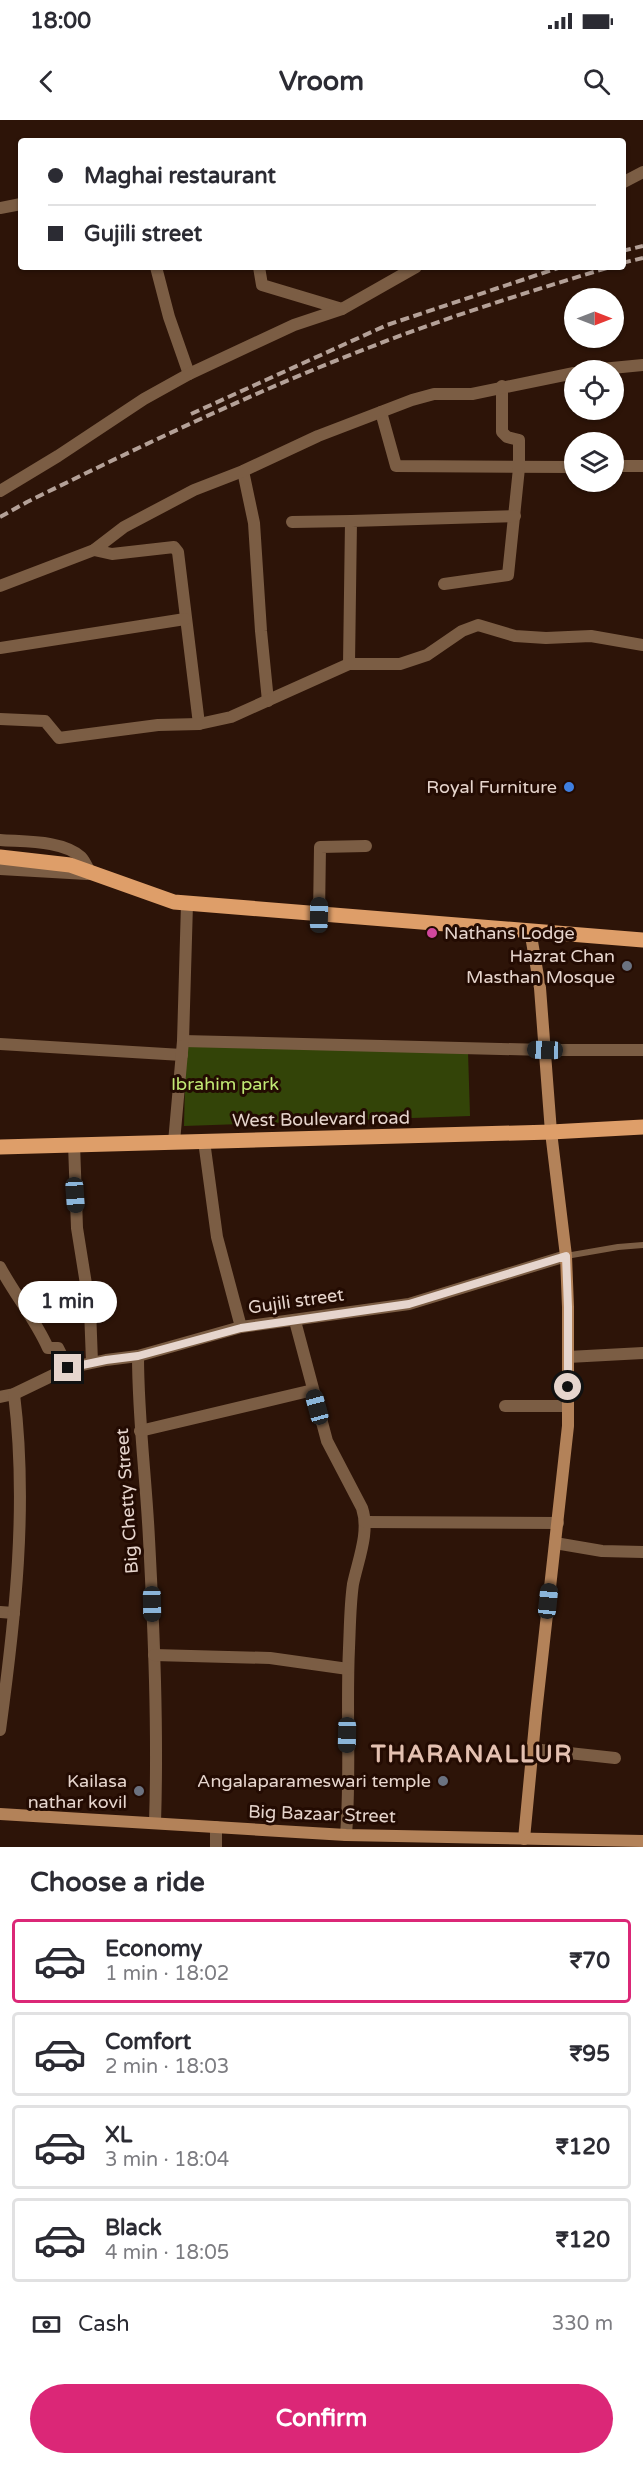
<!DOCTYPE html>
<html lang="en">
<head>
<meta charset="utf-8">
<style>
	:root { --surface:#fff; --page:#f7f7f7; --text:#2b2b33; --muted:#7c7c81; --line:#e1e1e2; --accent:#db2777 }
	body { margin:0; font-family:"Varela Round",sans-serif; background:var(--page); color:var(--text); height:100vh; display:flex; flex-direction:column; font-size:22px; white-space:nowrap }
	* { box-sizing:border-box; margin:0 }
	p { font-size:20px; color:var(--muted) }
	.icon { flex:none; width:33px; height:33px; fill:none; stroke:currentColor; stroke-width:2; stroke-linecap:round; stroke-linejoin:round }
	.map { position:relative; height:1727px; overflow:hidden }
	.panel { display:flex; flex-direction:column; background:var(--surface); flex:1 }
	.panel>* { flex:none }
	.top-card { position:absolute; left:18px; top:18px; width:608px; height:132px; border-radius:6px; box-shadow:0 2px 4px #0004; display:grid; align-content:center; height:132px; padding:0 30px; background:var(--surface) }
	.needle { width:39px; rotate:90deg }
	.fabs { position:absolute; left:564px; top:168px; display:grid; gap:12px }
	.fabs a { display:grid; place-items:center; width:60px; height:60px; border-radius:50%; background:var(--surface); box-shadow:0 2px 4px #0004; font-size:30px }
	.end { position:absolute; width:27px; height:27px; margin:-14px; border:8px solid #e6d5cd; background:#111; box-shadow:0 0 0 3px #111 }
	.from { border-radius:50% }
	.bubble { position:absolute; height:42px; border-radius:21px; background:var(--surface); box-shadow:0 2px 4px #0004; font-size:20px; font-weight:700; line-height:42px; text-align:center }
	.car { position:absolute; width:18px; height:36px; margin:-18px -9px; border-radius:8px; box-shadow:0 0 4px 2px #0007; background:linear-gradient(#222 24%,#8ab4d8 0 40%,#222 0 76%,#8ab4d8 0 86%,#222 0) }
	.top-card b { display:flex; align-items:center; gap:21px; height:57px; font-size:22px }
	.top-card b+b { border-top:2px solid var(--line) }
	.top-card i { width:15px; height:15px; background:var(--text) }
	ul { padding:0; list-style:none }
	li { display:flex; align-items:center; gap:18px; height:84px; margin:0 12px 9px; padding:0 18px; border:3px solid var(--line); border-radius:6px }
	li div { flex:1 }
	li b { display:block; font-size:22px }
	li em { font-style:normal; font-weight:700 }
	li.selected { border-color:var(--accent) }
	li>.icon { width:54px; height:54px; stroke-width:1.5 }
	h2 { padding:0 30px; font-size:27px; line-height:72px }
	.pay { display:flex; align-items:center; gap:15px; height:66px; padding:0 30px; font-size:22px }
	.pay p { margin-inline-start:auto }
	.button { display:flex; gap:12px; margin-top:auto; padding:12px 30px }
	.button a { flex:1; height:69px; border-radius:36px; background:var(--accent); color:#fff; font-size:24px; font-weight:700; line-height:69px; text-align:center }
	.status { display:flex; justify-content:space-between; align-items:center; height:42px; padding:0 30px; background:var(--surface); direction:ltr }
	.status svg { height:16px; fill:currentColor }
	header { display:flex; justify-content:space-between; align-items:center; height:78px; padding:0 30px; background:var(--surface); font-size:27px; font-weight:700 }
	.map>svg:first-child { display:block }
	.green { fill:#334408 }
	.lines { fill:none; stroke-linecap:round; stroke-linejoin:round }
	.lane { stroke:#7b5d44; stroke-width:6 }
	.street { stroke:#7b5d44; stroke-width:12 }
	.secondary { stroke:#b38259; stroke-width:12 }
	.primary { stroke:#de9e69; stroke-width:15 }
	.rail { stroke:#b4a198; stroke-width:4; stroke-dasharray:9 4.5; stroke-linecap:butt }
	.route { stroke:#e6d5cd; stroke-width:8 }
	.shop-dot { fill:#3f7fe0; stroke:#230b02; stroke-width:2 }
	.hotel-dot { fill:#d1479c; stroke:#230b02; stroke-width:2 }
	.worship-dot { fill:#6b7280; stroke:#230b02; stroke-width:2 }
	.labels { text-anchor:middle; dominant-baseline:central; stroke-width:6; stroke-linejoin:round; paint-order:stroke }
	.poi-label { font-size:18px; fill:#e6d5cd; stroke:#230b02; text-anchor:end }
	.park-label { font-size:18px; fill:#c1e874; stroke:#230b02 }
	.street-label { font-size:18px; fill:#e6d5cd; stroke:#230b02 }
	.district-label { font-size:24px; font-weight:bold; letter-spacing:1.5px; fill:#e4c1b1; stroke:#230b02 }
</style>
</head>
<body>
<div class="status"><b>18:00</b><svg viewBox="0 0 49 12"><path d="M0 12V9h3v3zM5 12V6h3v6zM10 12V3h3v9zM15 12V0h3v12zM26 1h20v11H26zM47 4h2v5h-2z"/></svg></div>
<header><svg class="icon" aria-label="back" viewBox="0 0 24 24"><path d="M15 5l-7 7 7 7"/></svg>Vroom<svg class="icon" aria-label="search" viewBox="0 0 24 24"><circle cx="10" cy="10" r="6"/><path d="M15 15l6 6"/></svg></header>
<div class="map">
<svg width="643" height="1727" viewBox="0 0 643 1727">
	<rect width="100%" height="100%" fill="#2d1408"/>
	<polygon class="green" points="186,924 468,932 470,996 184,1006"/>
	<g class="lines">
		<polyline class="lane" points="566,1136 618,1127 643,1125"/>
		<g class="street">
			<polyline points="622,63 643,52"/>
			<polyline points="0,88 21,84"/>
			<polyline points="156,147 169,197 189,254"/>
			<polyline points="259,147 262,165 342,189 416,147"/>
			<polyline points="591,250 643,245"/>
			<polyline points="381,292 396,346 574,347"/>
			<polyline points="614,346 643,346"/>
			<polyline points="243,351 254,403 261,511 268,581"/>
			<polyline points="0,371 58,336 144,279 189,254 294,205 342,189"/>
			<polyline points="292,402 351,401"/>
			<polyline points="94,430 112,434 174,427 178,432 199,604"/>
			<polyline points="444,464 508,455 519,348 519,320 507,317 502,312 502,266"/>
			<polyline points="0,466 94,430 124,407 194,370 243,351 318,316 412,280 434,274 472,274 574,253"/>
			<polyline points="0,528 185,499"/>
			<polyline points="349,544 351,401 515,396"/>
			<polyline points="0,599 45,601 59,618 158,605 199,604 231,597 349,544 400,544 427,535 462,511 478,505 515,516 546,518 591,516 643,525"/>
			<path d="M0,720c24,2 62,0 81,17 4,4 7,12 10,17"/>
			<polyline points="0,749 87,754"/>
			<polyline points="319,795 320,727 366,726"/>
			<polyline points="183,921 545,930 643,930"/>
			<polyline points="0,924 182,935"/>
			<polyline points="204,1021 217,1117 241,1207"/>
			<polyline points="174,1022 183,921 187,784"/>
			<polyline points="74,1024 77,1108 90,1189 92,1242"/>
			<path d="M0,1147c15,28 35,52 48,81h10l10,20"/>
			<path d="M295,1201l32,120 35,67c8,24 -4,52 -9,76 -3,21 -3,42 -4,64 -3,62 2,125 -3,187"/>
			<path d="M138,1236c0,62 8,122 11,183 5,95 9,190 6,284"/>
			<polyline points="568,1237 643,1233"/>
			<polyline points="0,1277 14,1274 68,1248 106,1240 138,1236 241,1207 409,1184 566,1136"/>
			<polyline points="505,1286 568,1286"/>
			<polyline points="140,1311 313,1270"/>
			<polyline points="365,1402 558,1403"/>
			<polyline points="555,1423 602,1431 643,1432"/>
			<polyline points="0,1492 14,1493"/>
			<polyline points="154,1535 270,1538 348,1549"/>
			<path d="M0,1610c15,-110 28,-224 14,-336"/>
			<polyline points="532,1629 615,1638"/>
			<polyline points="216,1727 216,1707"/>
		</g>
		<g class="secondary">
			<polyline points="0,1694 346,1715 643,1721"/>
			<polyline points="524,1719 536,1593 568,1306 568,1187 566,1136 551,1012 540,868 530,810"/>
		</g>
		<g class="primary">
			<polyline points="0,737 70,745 174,782 643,820"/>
			<polyline points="0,1027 551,1012 643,1007"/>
		</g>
		<g class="rail">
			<polyline points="622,131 643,126"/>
			<polyline points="622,143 643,138"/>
			<polyline points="191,294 387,205 561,147"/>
			<path d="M0,397l27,-15c112,-55 224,-109 341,-154 79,-31 160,-56 242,-81"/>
		</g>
	</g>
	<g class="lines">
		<polyline class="route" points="68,1248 106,1240 138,1236 241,1208 409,1184 566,1136 568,1187 568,1267"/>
	</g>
	<circle class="shop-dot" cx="569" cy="667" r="6"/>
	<circle class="hotel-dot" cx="432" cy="813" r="6"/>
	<g class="worship-dot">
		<circle cx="627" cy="846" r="6"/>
		<circle cx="443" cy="1661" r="6"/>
		<circle cx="139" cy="1671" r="6"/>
	</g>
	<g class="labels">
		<g class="poi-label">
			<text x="557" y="667">Royal Furniture</text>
			<text x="444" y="813" text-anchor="start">Nathans Lodge</text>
			<text x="615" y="836">Hazrat Chan<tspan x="615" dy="21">Masthan Mosque</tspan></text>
			<text x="127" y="1661">Kailasa<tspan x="127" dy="21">nathar kovil</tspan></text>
			<text x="431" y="1661">Angalaparameswari temple</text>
		</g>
		<g class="park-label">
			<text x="225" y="964">Ibrahim park</text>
		</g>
		<g class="street-label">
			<text transform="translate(321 999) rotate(-1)">West Boulevard road</text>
			<text transform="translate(296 1181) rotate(-8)">Gujili street</text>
			<text transform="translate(127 1381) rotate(-94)">Big Chetty Street</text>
			<text transform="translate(322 1694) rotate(2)">Big Bazaar Street</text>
		</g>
		<g class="district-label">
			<text x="472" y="1634">THARANALLUR</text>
		</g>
	</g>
</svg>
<div class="fabs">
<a><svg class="needle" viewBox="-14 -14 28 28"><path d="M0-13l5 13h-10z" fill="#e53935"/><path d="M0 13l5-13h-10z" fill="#7c7c81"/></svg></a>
<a><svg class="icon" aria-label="locate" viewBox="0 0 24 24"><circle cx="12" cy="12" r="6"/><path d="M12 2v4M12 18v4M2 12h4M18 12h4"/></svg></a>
<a><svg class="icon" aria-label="layers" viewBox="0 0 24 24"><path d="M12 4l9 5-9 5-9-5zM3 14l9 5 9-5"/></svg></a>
</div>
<i class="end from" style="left:568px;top:1267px"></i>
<i class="end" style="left:68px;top:1248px"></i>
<div class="bubble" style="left:18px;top:1161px;width:99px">1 min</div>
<i class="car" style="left:319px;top:795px;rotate:1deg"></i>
<i class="car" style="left:545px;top:930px;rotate:272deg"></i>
<i class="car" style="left:75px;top:1075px;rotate:176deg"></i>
<i class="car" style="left:317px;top:1287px;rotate:345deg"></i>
<i class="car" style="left:548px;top:1481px;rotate:6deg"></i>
<i class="car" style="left:152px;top:1484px;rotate:179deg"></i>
<i class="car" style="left:347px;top:1615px;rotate:181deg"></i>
<div class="top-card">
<b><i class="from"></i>Maghai restaurant</b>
<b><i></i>Gujili street</b>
</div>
</div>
<section class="panel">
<h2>Choose a ride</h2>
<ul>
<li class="selected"><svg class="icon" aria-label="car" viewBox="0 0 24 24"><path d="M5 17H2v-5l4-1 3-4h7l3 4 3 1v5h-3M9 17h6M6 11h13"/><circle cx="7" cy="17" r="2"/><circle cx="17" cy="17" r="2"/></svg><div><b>Economy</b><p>1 min · 18:02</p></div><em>₹70</em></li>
<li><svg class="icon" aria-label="car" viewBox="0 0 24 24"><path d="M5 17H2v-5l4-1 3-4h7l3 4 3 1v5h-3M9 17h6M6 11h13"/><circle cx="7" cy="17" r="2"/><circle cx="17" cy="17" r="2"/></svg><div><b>Comfort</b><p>2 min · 18:03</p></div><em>₹95</em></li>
<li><svg class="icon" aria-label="car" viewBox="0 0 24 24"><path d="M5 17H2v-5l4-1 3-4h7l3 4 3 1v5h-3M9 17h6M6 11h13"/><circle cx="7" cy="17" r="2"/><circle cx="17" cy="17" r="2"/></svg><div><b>XL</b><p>3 min · 18:04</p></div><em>₹120</em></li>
<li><svg class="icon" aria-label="car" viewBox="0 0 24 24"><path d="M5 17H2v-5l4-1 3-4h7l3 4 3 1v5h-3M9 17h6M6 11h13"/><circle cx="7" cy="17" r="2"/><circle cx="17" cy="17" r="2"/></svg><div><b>Black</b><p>4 min · 18:05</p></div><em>₹120</em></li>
</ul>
<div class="pay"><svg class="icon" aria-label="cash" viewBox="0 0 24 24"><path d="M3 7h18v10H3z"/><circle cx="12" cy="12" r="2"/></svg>Cash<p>330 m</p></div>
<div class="button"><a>Confirm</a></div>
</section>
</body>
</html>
